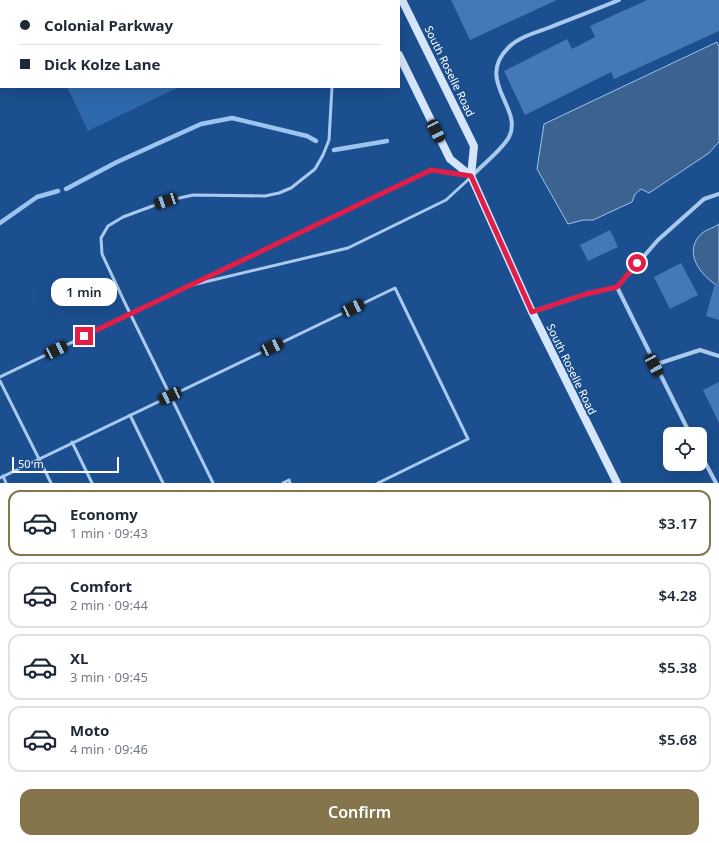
<!DOCTYPE html>
<html lang="en">
<head>
<meta charset="utf-8">
<style>
	:root { --surface:#fff; --page:#f2f2f3; --text:#1f2937; --muted:#747a83; --line:#e0e1e3; --accent:#84754c }
	body { margin:0; font-family:"Noto Sans",sans-serif; background:var(--page); color:var(--text); height:100vh; display:flex; flex-direction:column; font-size:15px; white-space:nowrap }
	* { box-sizing:border-box; margin:0 }
	p { font-size:13px; color:var(--muted) }
	.icon { flex:none; width:22px; height:22px; fill:none; stroke:currentColor; stroke-width:2; stroke-linecap:round; stroke-linejoin:round }
	.map { position:relative; height:483px; overflow:hidden }
	.drawer { display:flex; flex-direction:column; background:var(--surface); flex:1 }
	.drawer>* { flex:none }
	.top-card { position:absolute; left:0px; top:0px; width:400px; height:88px; box-shadow:0 4px 16px #0002; display:grid; align-content:center; height:88px; padding:0 20px; background:var(--surface) }
	.tools { position:absolute; left:663px; top:427px; display:grid; gap:8px }
	.tools a { display:grid; place-items:center; width:44px; height:44px; border-radius:8px; background:var(--surface); box-shadow:0 4px 16px #0002; font-size:20px }
	.scale { position:absolute; left:12px; bottom:10px; width:107px; box-sizing:border-box; padding-left:4px; border:2px solid #fff; border-top:0; font-size:11px; line-height:14px; white-space:nowrap; color:#fff; -webkit-text-stroke:3px #1b4f8f; paint-order:stroke }
	.end { position:absolute; width:18px; height:18px; margin:-9px; border:5px solid #e11d48; background:#fff; box-shadow:0 0 0 2px #fff }
	.from { border-radius:50% }
	.bubble { position:absolute; height:28px; border-radius:12px; background:var(--surface); box-shadow:0 4px 16px #0002; font-size:13px; font-weight:600; line-height:28px; text-align:center }
	.car { position:absolute; width:12px; height:24px; margin:-12px -6px; border-radius:5px; box-shadow:0 0 3px 1px #0007; background:linear-gradient(#222 24%,#8ab4d8 0 40%,#222 0 76%,#8ab4d8 0 86%,#222 0) }
	.top-card b { display:flex; align-items:center; gap:14px; height:38px; font-size:15px }
	.top-card b+b { border-top:1px solid var(--line) }
	.top-card i { width:10px; height:10px; background:var(--text) }
	ul { padding:7px 0 0; list-style:none }
	li { display:flex; align-items:center; gap:12px; height:66px; margin:0 8px 6px; padding:0 12px; border:2px solid var(--line); border-radius:12px }
	li div { flex:1 }
	li b { display:block; font-size:15px }
	li em { font-style:normal; font-weight:600 }
	li.active { border-color:var(--accent) }
	li>.icon { width:36px; height:36px; stroke-width:1.5 }
	.action { display:flex; gap:8px; margin-top:auto; padding:8px 20px }
	.action a { flex:1; height:46px; border-radius:12px; background:var(--accent); color:#fff; font-size:16px; font-weight:600; line-height:46px; text-align:center }
	.map>svg:first-child { display:block }
	.green { fill:#2e69ad }
	.water { fill:#3c6290; stroke:#9cc4f0 }
	.lines { fill:none; stroke-linecap:round; stroke-linejoin:round }
	.stream { stroke:#9cc4f0; stroke-width:4.5 }
	.building { fill:#4478b7 }
	.service { stroke:#a9c9ee; stroke-width:3 }
	.minor { stroke:#a9c9ee; stroke-width:4 }
	.secondary { stroke:#d6e6fa; stroke-width:8 }
	.route { stroke:#e11d48; stroke-width:5 }
	.labels { text-anchor:middle; dominant-baseline:central; stroke-width:4; stroke-linejoin:round; paint-order:stroke }
	.street-label { font-size:11px; fill:#fff; stroke:#1b4f8f }
</style>
</head>
<body>
<div class="map">
<svg width="719" height="483" viewBox="0 0 719 483">
	<rect width="100%" height="100%" fill="#1b4f8f"/>
	<g class="green">
		<polygon points="24,0 244,0 244,1 25,1"/>
		<polygon points="67,87 179,87 88,131"/>
	</g>
	<g class="water">
		<polygon points="717,42 719,47 719,142 709,153 649,193 641,189 635,194 632,202 593,220 583,220 568,224 537,169 544,124"/>
		<path d="M719,224v63c-19,-12 -37,-35 -17,-54 5,-4 12,-5 17,-9z"/>
	</g>
	<g class="lines">
		<g class="stream">
			<polyline points="334,150 387,141"/>
			<polyline points="66,189 117,162 201,124 232,118 307,136 316,141"/>
			<polyline points="0,223 37,197 58,191"/>
		</g>
	</g>
	<g class="building">
		<polygon points="451,0 557,0 470,40"/>
		<polygon points="647,0 719,0 719,31 614,79 611,72 525,115 504,71 567,39 572,49 595,37 590,26"/>
		<polygon points="610,230 618,247 588,261 580,245"/>
		<polygon points="681,263 698,295 670,309 654,277"/>
		<polygon points="715,283 719,283 719,320 706,316"/>
		<polygon points="719,382 719,423 703,390"/>
	</g>
	<g class="lines">
		<g class="service">
			<polyline points="317,0 318,1"/>
			<polyline points="192,285 348,248 446,200 470,178"/>
			<polyline points="0,377 431,170 467,176"/>
			<polyline points="0,381 51,483"/>
			<polyline points="130,415 163,483"/>
			<polyline points="72,442 92,483"/>
			<polyline points="3,476 6,483"/>
			<polyline points="0,478 395,288 468,439 378,483"/>
			<polyline points="213,483 124,301 102,254 101,238 108,226 123,217 166,201 193,195 265,196 279,193 291,188 315,169 323,155 329,140 332,87"/>
			<polyline points="283,483 289,480 290,483"/>
		</g>
		<g class="minor">
			<path d="M473,175c10,-11 29,-25 36,-38 15,-29 -35,-56 0,-90 10,-10 26,-14 39,-19 23,-9 47,-18 71,-28"/>
			<polyline points="617,287 690,434"/>
			<polyline points="532,312 586,294 617,287 658,240 704,199 719,194"/>
			<polyline points="654,365 700,350 719,356"/>
			<polyline points="700,453 716,483"/>
		</g>
		<g class="secondary">
			<polyline points="371,0 372,1"/>
			<polyline points="402,0 474,146 471,176"/>
			<polyline points="399,55 450,159 471,176 532,312 617,483"/>
		</g>
	</g>
	<g class="lines">
		<polyline class="route" points="84,336 431,170 471,176 532,312 586,294 617,287 637,263"/>
	</g>
	<g class="labels">
		<g class="street-label">
			<text transform="translate(450 71) rotate(64)">South Roselle Road</text>
			<text transform="translate(572 369) rotate(64)">South Roselle Road</text>
		</g>
	</g>
</svg>
<div class="tools">
<a><svg class="icon" aria-label="locate" viewBox="0 0 24 24"><circle cx="12" cy="12" r="6"/><path d="M12 2v4M12 18v4M2 12h4M18 12h4"/></svg></a>
</div>
<div class="scale">50 m</div>
<i class="end from" style="left:637px;top:263px"></i>
<i class="end" style="left:84px;top:336px"></i>
<div class="bubble" style="left:51px;top:278px;width:66px">1 min</div>
<i class="car" style="left:436px;top:131px;rotate:154deg"></i>
<i class="car" style="left:166px;top:201px;rotate:252deg"></i>
<i class="car" style="left:353px;top:308px;rotate:65deg"></i>
<i class="car" style="left:272px;top:347px;rotate:65deg"></i>
<i class="car" style="left:56px;top:350px;rotate:64deg"></i>
<i class="car" style="left:654px;top:365px;rotate:152deg"></i>
<i class="car" style="left:170px;top:396px;rotate:245deg"></i>
<div class="top-card">
<b><i class="from"></i>Colonial Parkway</b>
<b><i></i>Dick Kolze Lane</b>
</div>
</div>
<section class="drawer">
<ul>
<li class="active"><svg class="icon" aria-label="car" viewBox="0 0 24 24"><path d="M5 17H2v-5l4-1 3-4h7l3 4 3 1v5h-3M9 17h6M6 11h13"/><circle cx="7" cy="17" r="2"/><circle cx="17" cy="17" r="2"/></svg><div><b>Economy</b><p>1 min · 09:43</p></div><em>$3.17</em></li>
<li><svg class="icon" aria-label="car" viewBox="0 0 24 24"><path d="M5 17H2v-5l4-1 3-4h7l3 4 3 1v5h-3M9 17h6M6 11h13"/><circle cx="7" cy="17" r="2"/><circle cx="17" cy="17" r="2"/></svg><div><b>Comfort</b><p>2 min · 09:44</p></div><em>$4.28</em></li>
<li><svg class="icon" aria-label="car" viewBox="0 0 24 24"><path d="M5 17H2v-5l4-1 3-4h7l3 4 3 1v5h-3M9 17h6M6 11h13"/><circle cx="7" cy="17" r="2"/><circle cx="17" cy="17" r="2"/></svg><div><b>XL</b><p>3 min · 09:45</p></div><em>$5.38</em></li>
<li><svg class="icon" aria-label="car" viewBox="0 0 24 24"><path d="M5 17H2v-5l4-1 3-4h7l3 4 3 1v5h-3M9 17h6M6 11h13"/><circle cx="7" cy="17" r="2"/><circle cx="17" cy="17" r="2"/></svg><div><b>Moto</b><p>4 min · 09:46</p></div><em>$5.68</em></li>
</ul>
<div class="action"><a>Confirm</a></div>
</section>
</body>
</html>
